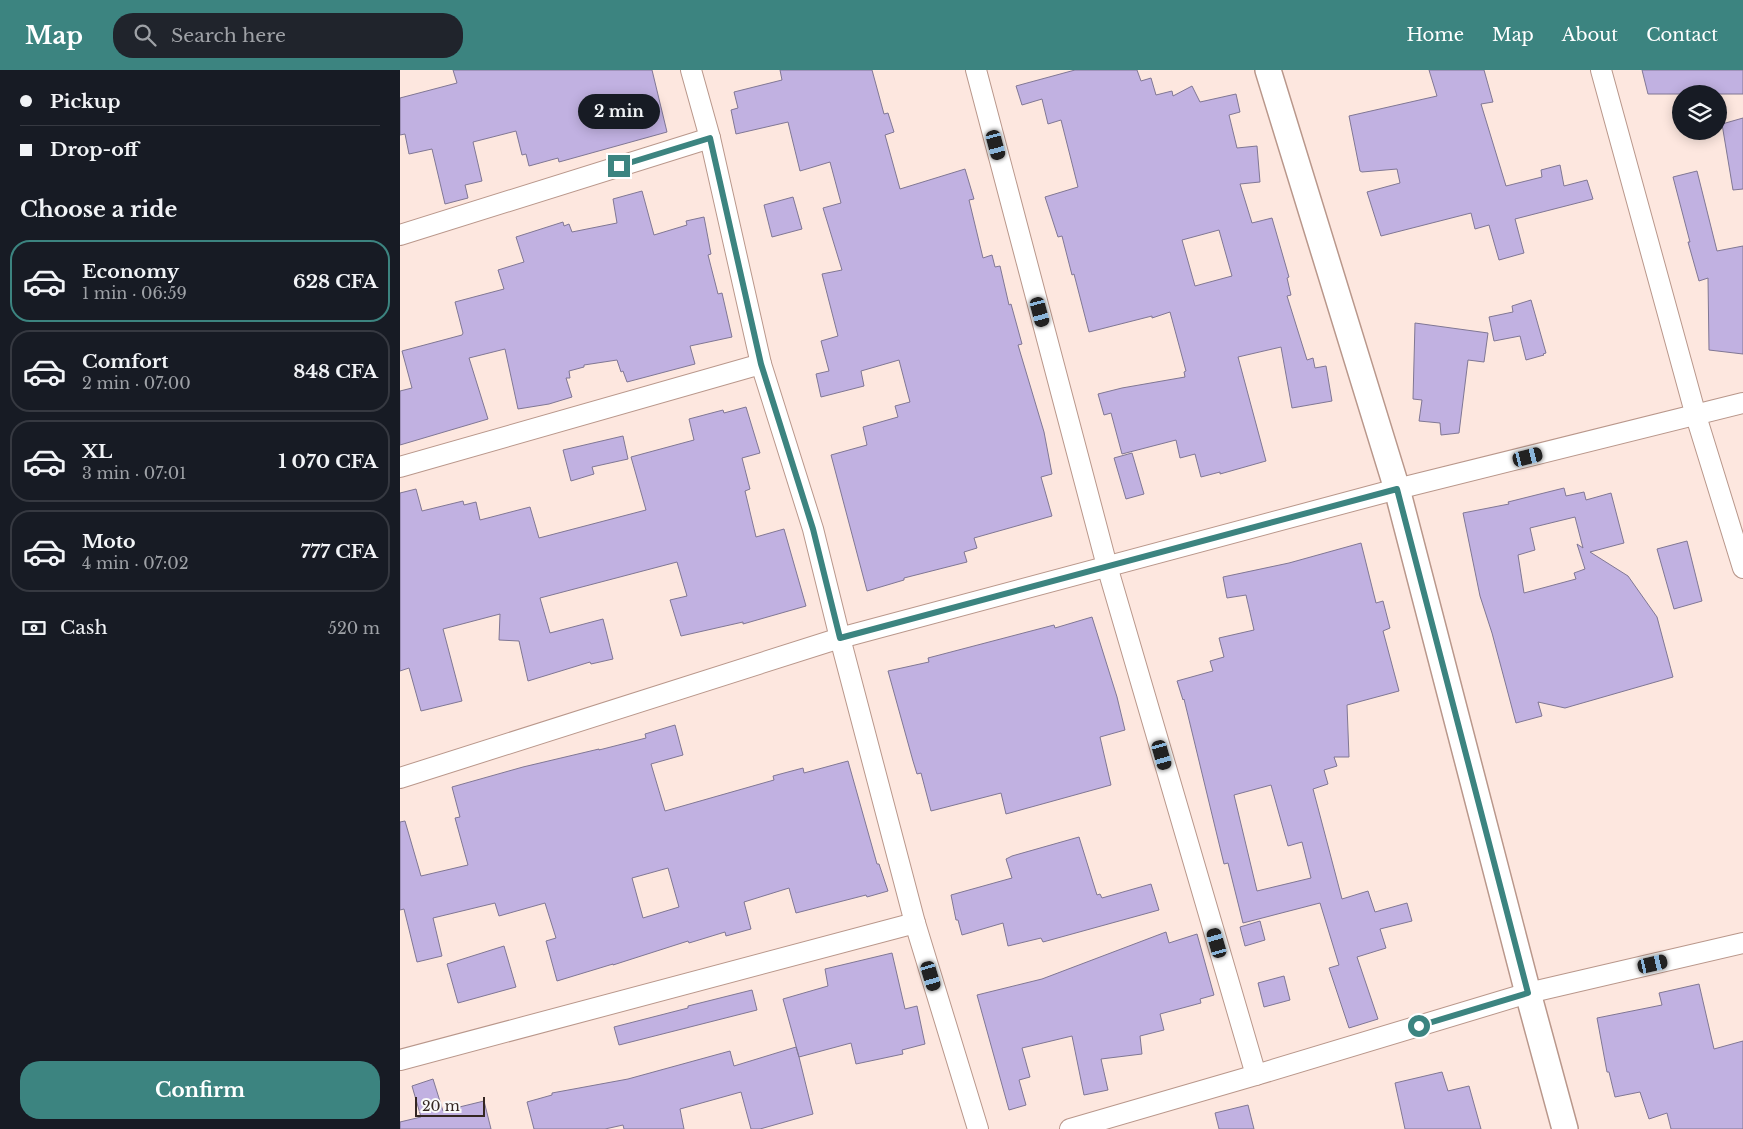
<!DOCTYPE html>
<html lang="en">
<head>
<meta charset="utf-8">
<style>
	:root { --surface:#171b24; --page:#20242c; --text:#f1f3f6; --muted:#9ea1a6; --line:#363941; --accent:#3c8480 }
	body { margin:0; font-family:"Libre Baskerville",serif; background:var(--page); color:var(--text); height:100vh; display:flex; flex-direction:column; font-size:19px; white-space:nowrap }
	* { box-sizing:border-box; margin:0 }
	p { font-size:16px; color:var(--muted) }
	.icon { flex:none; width:28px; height:28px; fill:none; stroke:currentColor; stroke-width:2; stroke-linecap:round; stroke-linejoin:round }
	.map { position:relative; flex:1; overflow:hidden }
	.drawer { display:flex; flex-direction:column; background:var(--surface); width:400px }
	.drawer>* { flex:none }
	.top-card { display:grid; align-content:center; height:110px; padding:0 20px; background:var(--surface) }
	.fabs { position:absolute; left:1272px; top:15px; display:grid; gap:10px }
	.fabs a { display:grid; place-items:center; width:55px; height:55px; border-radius:50%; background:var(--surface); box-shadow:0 2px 12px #0003; font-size:25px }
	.scale { position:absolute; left:15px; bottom:12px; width:70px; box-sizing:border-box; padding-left:5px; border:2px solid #342722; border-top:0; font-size:14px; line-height:18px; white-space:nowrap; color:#342722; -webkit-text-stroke:4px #f9f9f9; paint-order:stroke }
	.end { position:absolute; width:22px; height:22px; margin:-11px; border:6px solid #3c8480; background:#fff; box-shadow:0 0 0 2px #fff }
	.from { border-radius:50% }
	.bubble { position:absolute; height:35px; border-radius:18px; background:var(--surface); box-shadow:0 2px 12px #0003; font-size:16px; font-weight:700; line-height:35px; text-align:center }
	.car { position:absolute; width:15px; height:30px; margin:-15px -8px; border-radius:6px; box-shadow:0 0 4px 1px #0007; background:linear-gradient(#222 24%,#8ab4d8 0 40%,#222 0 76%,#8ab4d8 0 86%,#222 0) }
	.top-card b { display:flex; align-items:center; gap:18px; height:48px; font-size:19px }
	.top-card b+b { border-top:1px solid var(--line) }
	.top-card i { width:12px; height:12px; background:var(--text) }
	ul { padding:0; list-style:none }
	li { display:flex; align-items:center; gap:15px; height:82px; margin:0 10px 8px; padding:0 10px; border:2px solid var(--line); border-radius:20px }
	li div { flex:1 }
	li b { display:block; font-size:19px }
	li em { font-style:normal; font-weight:700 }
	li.active { border-color:var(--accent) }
	li>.icon { width:45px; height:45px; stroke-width:1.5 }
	h2 { padding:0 20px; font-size:22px; line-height:60px }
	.pay { display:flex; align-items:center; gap:12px; height:55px; padding:0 20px; font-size:19px }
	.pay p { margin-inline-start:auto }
	.cta { display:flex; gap:10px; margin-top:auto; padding:10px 20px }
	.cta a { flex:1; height:58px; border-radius:20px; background:var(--accent); color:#fff; font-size:20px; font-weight:700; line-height:58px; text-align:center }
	header { display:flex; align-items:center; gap:30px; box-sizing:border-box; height:70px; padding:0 25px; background:var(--accent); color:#fff }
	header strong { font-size:24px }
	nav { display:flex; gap:28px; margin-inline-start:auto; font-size:18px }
	.search { width:350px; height:45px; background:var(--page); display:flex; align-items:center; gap:12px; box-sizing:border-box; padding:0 18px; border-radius:20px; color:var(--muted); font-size:19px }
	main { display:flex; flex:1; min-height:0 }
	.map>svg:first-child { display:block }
	.building { fill:#c1b1e1; stroke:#807794; fill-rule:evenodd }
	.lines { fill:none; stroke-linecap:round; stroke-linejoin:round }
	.minor-casing { stroke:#b9978b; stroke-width:22 }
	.tertiary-casing { stroke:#b9978b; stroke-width:28 }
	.minor { stroke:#fff; stroke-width:20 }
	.tertiary { stroke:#fff; stroke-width:25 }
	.route { stroke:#3c8480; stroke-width:6 }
</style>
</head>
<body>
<header>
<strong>Map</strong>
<div class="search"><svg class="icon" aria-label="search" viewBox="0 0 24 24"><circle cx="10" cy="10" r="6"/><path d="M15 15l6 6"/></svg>Search here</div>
<nav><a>Home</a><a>Map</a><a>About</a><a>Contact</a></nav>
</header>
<main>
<section class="drawer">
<div class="top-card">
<b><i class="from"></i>Pickup</b>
<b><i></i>Drop-off</b>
</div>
<h2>Choose a ride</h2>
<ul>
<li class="active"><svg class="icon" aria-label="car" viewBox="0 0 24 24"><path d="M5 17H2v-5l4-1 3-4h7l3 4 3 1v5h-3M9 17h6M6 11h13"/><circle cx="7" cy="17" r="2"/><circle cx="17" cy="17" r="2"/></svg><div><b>Economy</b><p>1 min · 06:59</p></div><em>628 CFA</em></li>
<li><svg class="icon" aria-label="car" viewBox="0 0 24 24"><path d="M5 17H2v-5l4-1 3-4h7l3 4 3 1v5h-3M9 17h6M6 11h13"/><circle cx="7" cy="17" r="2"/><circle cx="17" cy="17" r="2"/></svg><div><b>Comfort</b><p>2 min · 07:00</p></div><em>848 CFA</em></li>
<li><svg class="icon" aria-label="car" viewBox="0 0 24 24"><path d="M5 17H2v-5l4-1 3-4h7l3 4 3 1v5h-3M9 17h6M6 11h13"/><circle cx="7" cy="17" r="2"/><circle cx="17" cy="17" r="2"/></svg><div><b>XL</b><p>3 min · 07:01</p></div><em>1 070 CFA</em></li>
<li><svg class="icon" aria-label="car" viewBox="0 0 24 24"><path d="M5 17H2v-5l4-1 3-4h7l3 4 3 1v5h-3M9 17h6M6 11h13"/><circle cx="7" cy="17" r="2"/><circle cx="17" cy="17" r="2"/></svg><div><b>Moto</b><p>4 min · 07:02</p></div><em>777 CFA</em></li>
</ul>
<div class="pay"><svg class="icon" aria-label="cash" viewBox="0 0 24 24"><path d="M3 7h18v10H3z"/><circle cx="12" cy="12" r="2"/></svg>Cash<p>520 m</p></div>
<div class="cta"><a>Confirm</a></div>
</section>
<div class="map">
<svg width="1343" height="1059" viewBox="0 0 1343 1059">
	<rect width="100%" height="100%" fill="#fde7df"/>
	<g class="building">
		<polygon points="53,0 252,0 267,62 159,92 158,88 129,96 126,84 122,85 116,61 73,72 82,111 65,115 68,128 45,134 32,79 9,84 5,64 0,65 0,28 57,13"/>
		<polygon points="380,0 472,0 484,44 488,43 494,62 485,65 500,119 565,99 574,129 569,130 583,188 592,185 595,197 600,196 609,235 611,234 622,274 618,275 644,362 652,404 641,407 652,446 574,468 577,478 564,482 567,492 504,508 504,510 467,521 431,385 467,375 463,357 498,347 495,336 510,332 499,290 461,301 464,316 421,327 416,304 429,301 421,271 438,266 422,204 442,200 423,138 441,133 430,92 400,101 388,52 336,64 331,40 338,38 334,22 382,10"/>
		<path d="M675,0h62l4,11 10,-3 5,17 16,-4 1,5 19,-10 8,16 36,-8 4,18 -11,3 8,33 20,-2 3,36 -20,2 12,39 20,-5 17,59 -2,1 4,17 -4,1 20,64 6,-2 2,10 11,-2 6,35 -40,7 -11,-61 -43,10 28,104 -46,13v-2l-19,5 -6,-23 -15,4 -4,-18 -54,14 -11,-41 -7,2 -6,-21 24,-6 63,-11 -1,-5 2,-1 -16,-59 -18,6v-2l-63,16 -15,-58 -2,1 -10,-39 -4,1 -13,-40 33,-10 -17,-67 -13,4 -6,-25 -20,6 -6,-19zM819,160l13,46 -37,10 -13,-46z"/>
		<polygon points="1029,0 1084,0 1093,32 1081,34 1106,116 1142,107 1141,100 1160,95 1164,116 1187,110 1193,129 1115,149 1124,183 1099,190 1089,155 1075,159 1071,143 981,166 967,122 1000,113 997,99 962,102 960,101 949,46 1037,26"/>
		<polygon points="1242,0 1343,0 1343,24 1248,24"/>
		<polygon points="1343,48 1343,119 1333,120 1322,54"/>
		<polygon points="1297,101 1317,181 1343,176 1343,284 1309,280 1308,208 1299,211 1288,172 1290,172 1273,107"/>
		<polygon points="242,121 254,165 287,155 286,151 304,147 311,184 308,185 318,224 322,223 332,267 290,276 295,294 227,312 223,301 221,302 217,290 184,295 184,297 169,301 170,308 166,308 172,327 149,334 118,339 105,279 69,288 88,349 0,375 0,321 12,318 2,281 62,265 63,263 55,232 104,219 98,200 124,192 116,167 163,152 164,156 169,154 172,162 217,153 213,129"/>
		<polygon points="393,127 402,159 372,167 364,135"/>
		<polygon points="1131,230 1146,283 1143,284 1144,285 1126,290 1120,266 1094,271 1089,247 1113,242 1112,236"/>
		<polygon points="1015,253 1088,263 1084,292 1068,290 1059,363 1041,365 1040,353 1019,351 1022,330 1013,329"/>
		<polygon points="346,337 360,383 342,388 350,419 345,421 356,467 384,459 406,536 343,554 343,552 281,566 270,530 287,526 277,492 140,528 150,563 203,549 213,589 191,594 190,592 128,611 119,571 99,570 100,544 43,559 62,631 21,641 9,598 0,601 0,423 16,419 22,441 63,431 64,435 76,432 80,450 130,437 139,468 246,440 231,387 294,370 289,349 323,340 324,343"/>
		<polygon points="223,366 228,389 192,397 194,404 171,411 163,380"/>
		<polygon points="732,383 744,424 726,429 714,388"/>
		<path d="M1164,418l2,8 18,-4 2,8 25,-7 13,50 -34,9 38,24 29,41 16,60 -108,31 -27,-6 4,14 -26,7 -24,-90 -12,-37 -17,-83 46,-9 -1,-2zM1175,447l8,31 -6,-4 8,25 -11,4 2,6 -52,14 -6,-38 17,-5 -5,-22z"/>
		<polygon points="1287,471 1302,531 1274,539 1257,479"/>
		<path d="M961,473l15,60 7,-2 7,27 -7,3 16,60 -52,14 2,52h-15l3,9 -13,4 4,14 -15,5 29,110 26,-8 7,21 32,-9 5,18 -32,8 6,19 -29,9 21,62 -29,9 -20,-60 10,-3 -19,-62 -77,20 -15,-60 -4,1 -40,-165 -1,1 -6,-19 36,-10 -3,-10 14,-4 -5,-19 35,-8 -8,-35 -19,3 -4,-21 66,-14zM871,715l17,61 14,-4 9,36 -54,13 -23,-96z"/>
		<polygon points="692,547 717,627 725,660 700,667 711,715 606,744 601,723 531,741 521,703 517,704 513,691 488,601 529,592 528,588 654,555 655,558"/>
		<path d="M275,655l8,30 -32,9 14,47 109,-31 -1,-4 30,-8 1,5 44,-12 29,103h2l9,27 -21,6 -1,-2 -70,18 -7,-25 -45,14 7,27 -25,7 -1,-4 -36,11 -1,-2 -75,24v-1l-56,17 -11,-40 10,-3 -11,-35 -46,13 -4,-13 -62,15 9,38 -25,6 -13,-53 -4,1v-88l5,-1 16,55 47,-11 -13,-47 5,-1 -8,-30 71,-20 76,-18v1l47,-12 -1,-4zM268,798l11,39 -36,11 -11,-40z"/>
		<polygon points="679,767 697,825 700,824 702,828 751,814 759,840 643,872 641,868 608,876 603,853 562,865 558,850 556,850 551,825 612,808 606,789 612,786"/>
		<polygon points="860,851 865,870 845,876 840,857"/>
		<polygon points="766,862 769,873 797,864 814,925 800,929 801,933 760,944 764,960 740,966 742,984 701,989 708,1020 684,1025 672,966 622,978 630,1007 619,1010 626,1035 609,1040 577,925 642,909"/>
		<polygon points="104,876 116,917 58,933 47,894"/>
		<polygon points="492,883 505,939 517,936 525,974 502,980 503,984 456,994 451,973 399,987 413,1044 360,1059 351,1059 341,1022 280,1039 284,1059 224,1059 223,1055 205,1059 134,1059 127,1032 152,1025 152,1023 228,1009 330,981 334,996 396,977 399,987 383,929 428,916 425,899"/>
		<polygon points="884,906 890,930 864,937 858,913"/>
		<polygon points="1299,914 1314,979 1343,971 1343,1059 1271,1059 1267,1043 1249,1049 1240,1022 1215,1027 1209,1002 1207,1002 1197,948 1262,935 1259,923"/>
		<polygon points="352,920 357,940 219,975 214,957 288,938 288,936"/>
		<polygon points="1042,1002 1048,1021 1069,1016 1081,1059 1005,1059 995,1013"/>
		<polygon points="33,1009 43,1041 84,1031 91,1059 0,1059 0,1052 21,1047 12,1016"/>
		<polygon points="848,1035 854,1059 819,1059 815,1043"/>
	</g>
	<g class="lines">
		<defs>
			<g id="minor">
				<polyline points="291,0 310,68 361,294 413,459 440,568 515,853 578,1059"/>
				<polyline points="576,0 707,496 856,1005"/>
				<polyline points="1201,0 1296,346 1343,498"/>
				<polyline points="0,165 310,68"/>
				<polyline points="0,397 361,294"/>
				<polyline points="0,708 440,568 997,419 1343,333"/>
				<polyline points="0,990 515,853"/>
				<polyline points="670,1059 856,1005 1128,923 1343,873"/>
			</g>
			<polyline id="tertiary" points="868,0 997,419 1128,923 1165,1059"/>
		</defs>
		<use href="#minor" class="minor-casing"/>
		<use href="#tertiary" class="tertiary-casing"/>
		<use href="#minor" class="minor"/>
		<use href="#tertiary" class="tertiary"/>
	</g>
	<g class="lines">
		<polyline class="route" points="219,96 310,68 361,294 413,459 440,568 997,419 1128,923 1019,956"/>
	</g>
</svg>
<div class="fabs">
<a><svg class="icon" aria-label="layers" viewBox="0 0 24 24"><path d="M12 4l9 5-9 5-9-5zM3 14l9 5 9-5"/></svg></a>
</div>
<div class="scale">20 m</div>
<i class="end from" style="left:1019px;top:956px"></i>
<i class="end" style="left:219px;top:96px"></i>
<div class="bubble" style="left:178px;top:24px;width:82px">2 min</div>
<i class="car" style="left:596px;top:75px;rotate:165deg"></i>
<i class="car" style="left:640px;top:242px;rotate:165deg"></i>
<i class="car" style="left:1128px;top:387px;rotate:76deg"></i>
<i class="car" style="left:762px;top:685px;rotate:164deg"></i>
<i class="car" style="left:817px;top:873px;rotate:344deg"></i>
<i class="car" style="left:1253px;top:894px;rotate:77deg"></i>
<i class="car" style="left:531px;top:906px;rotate:163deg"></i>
</div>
</main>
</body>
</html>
